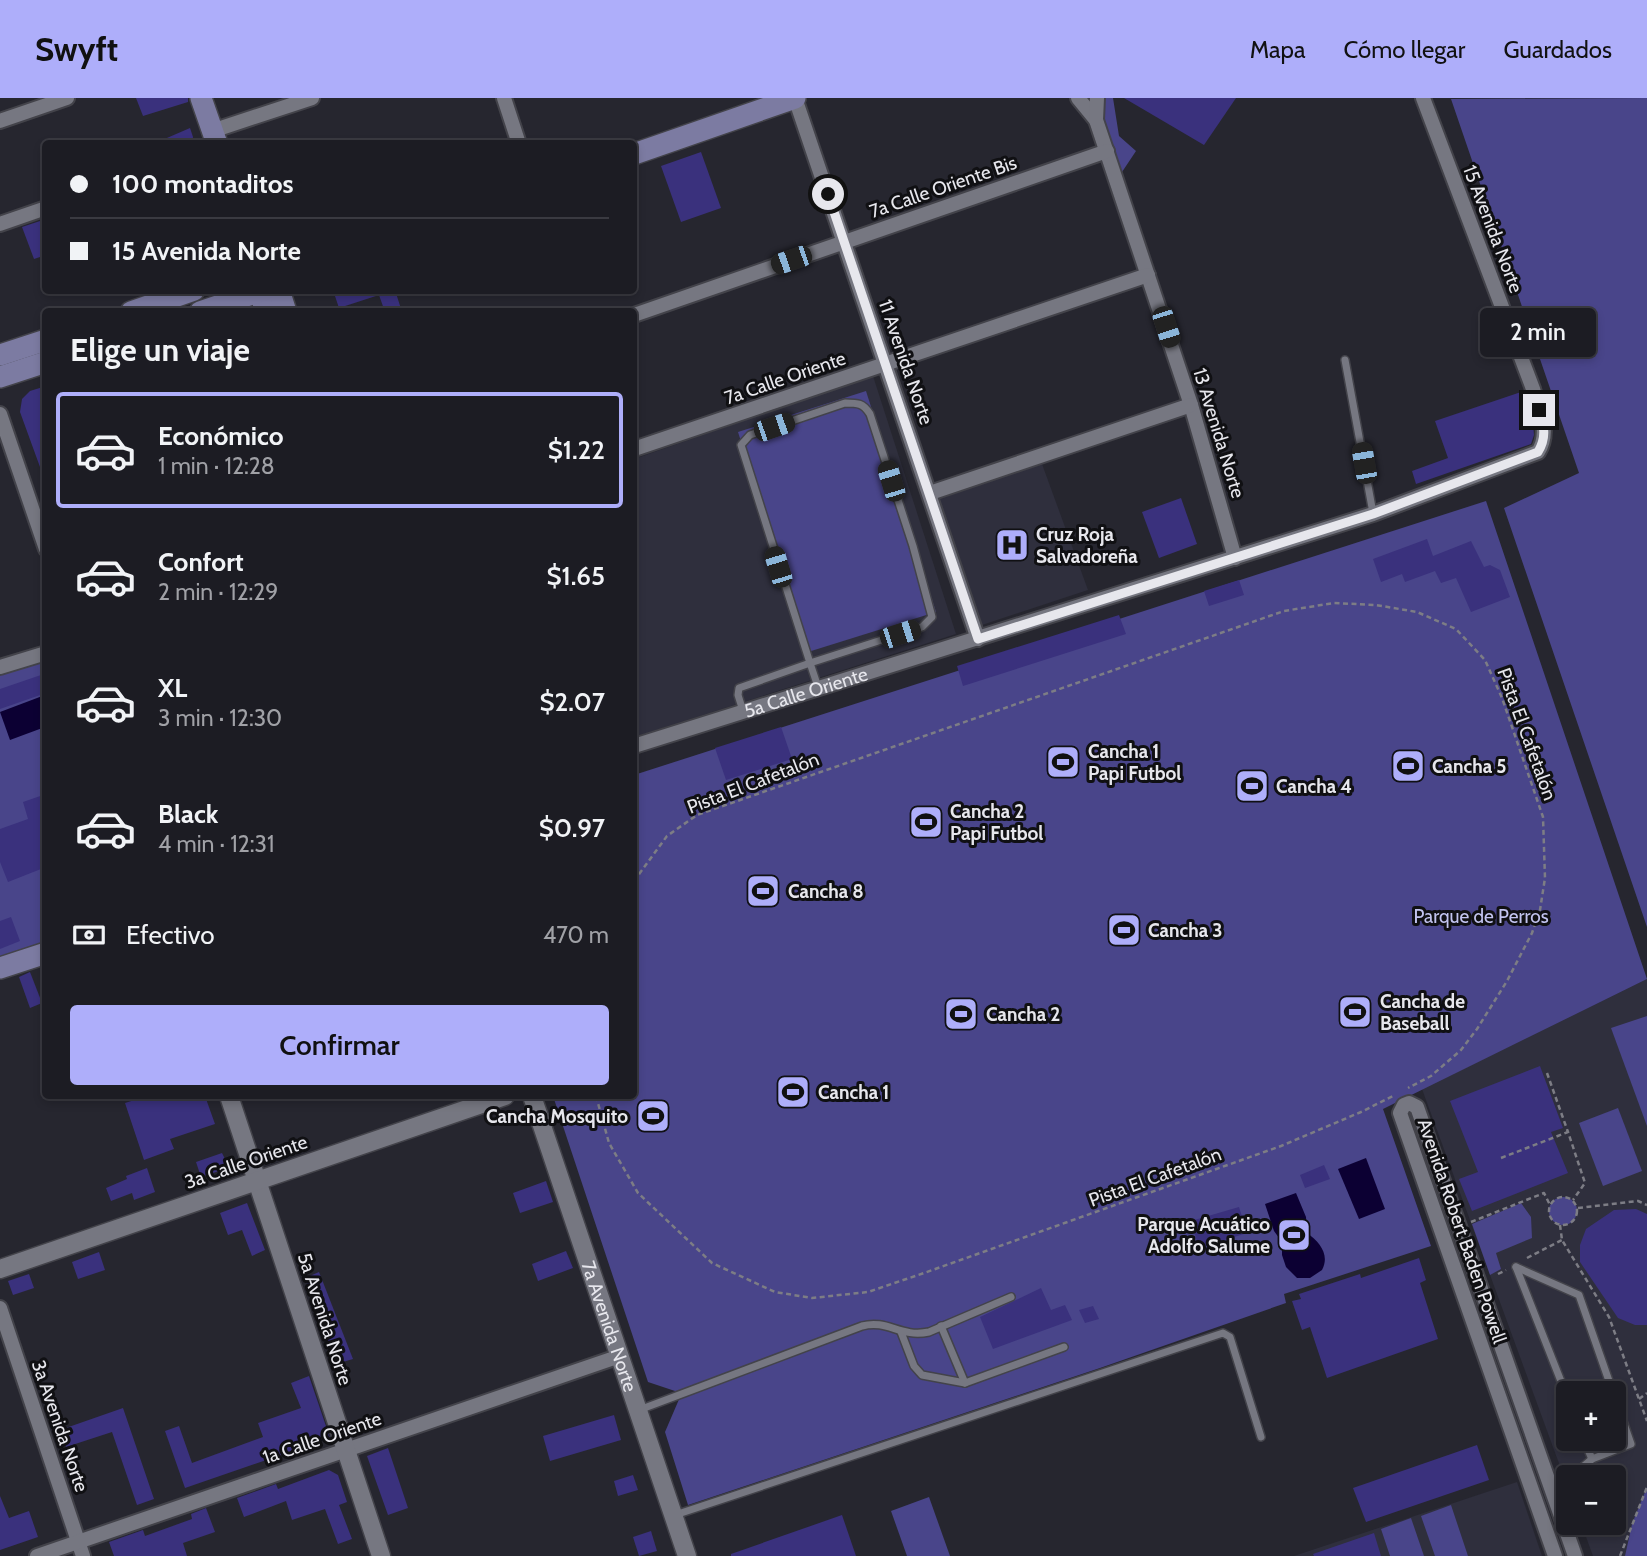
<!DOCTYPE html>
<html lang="es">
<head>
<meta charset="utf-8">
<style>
	:root { --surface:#1c1c23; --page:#292930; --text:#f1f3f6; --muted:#a0a1a6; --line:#3a3a41; --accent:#aeaefa }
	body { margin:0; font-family:Cabin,sans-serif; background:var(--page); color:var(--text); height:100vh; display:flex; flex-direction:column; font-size:26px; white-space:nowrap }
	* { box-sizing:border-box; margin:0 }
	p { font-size:23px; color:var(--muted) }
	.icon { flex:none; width:38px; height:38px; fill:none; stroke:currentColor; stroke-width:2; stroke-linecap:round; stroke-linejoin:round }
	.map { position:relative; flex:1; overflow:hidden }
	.details { position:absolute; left:42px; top:210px; width:595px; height:791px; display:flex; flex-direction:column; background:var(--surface); border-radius:7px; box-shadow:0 4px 10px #0003,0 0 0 2px var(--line) }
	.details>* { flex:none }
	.guide { position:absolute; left:42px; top:42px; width:595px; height:154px; border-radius:7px; box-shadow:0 4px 10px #0003,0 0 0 2px var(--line); display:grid; align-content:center; height:154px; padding:0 28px; background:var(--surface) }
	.buttons { position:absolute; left:1556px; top:1283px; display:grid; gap:14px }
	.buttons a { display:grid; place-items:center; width:70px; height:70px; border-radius:7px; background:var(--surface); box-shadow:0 4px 10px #0003,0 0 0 2px var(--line); font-size:35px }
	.end { position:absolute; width:32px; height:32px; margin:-16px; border:9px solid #e7e7ed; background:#111; box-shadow:0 0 0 4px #111 }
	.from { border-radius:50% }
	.bubble { position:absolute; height:49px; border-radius:7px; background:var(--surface); box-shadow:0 4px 10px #0003,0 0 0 2px var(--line); font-size:23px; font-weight:600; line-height:49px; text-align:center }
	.car { position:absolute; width:21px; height:42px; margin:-21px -10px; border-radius:9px; box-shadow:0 0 5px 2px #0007; background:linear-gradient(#222 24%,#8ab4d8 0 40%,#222 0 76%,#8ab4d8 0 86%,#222 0) }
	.guide b { display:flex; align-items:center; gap:24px; height:66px; font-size:26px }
	.guide b+b { border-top:2px solid var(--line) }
	.guide i { width:18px; height:18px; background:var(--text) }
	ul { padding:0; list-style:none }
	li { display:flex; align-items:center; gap:21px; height:116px; margin:0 14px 10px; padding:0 14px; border:4px solid transparent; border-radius:7px }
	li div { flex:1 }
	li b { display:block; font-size:26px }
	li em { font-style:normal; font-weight:600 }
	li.on { border-color:var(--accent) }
	li>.icon { width:63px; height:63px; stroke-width:1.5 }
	h2 { padding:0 28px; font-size:32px; line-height:84px }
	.pay { display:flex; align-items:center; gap:18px; height:77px; padding:0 28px; font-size:26px }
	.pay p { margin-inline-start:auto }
	.cta { display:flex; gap:14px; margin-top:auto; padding:14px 28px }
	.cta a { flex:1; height:80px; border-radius:7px; background:var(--accent); color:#111; font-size:28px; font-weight:600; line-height:80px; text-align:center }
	header { display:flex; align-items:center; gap:42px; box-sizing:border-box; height:98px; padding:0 35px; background:var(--accent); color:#111 }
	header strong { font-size:33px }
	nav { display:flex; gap:38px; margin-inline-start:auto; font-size:24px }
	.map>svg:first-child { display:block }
	.built { fill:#2f2f3d; fill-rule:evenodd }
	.green { fill:#49458a }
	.water { fill:#0c0033 }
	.building { fill:#3a317d }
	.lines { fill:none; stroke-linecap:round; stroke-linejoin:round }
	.service-casing { stroke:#43434a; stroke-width:10 }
	.minor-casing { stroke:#43434a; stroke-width:18 }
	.tertiary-casing { stroke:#43434a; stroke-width:21 }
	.secondary-casing { stroke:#43434a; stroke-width:24 }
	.path { stroke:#7d7d85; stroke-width:2.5; stroke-dasharray:5 3.5; stroke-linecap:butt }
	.service { stroke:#767781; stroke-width:7 }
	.minor { stroke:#767781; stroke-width:14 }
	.tertiary { stroke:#767781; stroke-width:18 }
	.secondary { stroke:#7c7ba2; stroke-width:21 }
	.route { stroke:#e7e7ed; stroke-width:9 }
	.labels { text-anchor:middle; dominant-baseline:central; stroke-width:6; stroke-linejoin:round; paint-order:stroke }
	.street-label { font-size:19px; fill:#e7e7ed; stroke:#101013 }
	.poi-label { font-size:19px; font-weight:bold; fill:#e7e7ed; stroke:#101013; text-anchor:start }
	.park-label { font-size:19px; fill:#c3c4f0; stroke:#101013 }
</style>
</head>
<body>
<header>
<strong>Swyft</strong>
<nav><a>Mapa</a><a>Cómo llegar</a><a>Guardados</a></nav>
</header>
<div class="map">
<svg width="1647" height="1458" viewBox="0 0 1647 1458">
	<rect width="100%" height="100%" fill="#26262f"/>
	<g class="built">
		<polygon points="873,278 956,536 634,639 634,361"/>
		<polygon points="1042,366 1088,492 982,527 938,401"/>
		<path d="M1647,881v577h-54l-12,-33 33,-1v-45h-46v11l-146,-399zM1568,1295h46v45h-46z"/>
		<polygon points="1517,1384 1542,1458 1294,1458"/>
	</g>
	<g class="green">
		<polygon points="1101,0 1113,0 1119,38 1136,53 1118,80 1100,21"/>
		<polygon points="1647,0 1647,829 1504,410 1579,375 1451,1"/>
		<polygon points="866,293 936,514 808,554 738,334"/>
		<polygon points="1486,403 1647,881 1383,1011 1431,1148 1284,1196 1286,1205 1100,1270 688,1407 665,1334 680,1299 678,1294 648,1284 553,998 634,998 634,677"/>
		<polygon points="45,559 45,851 0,867 0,574"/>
		<polygon points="1647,918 1647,1028 1611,930"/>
		<polygon points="1618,1010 1642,1073 1603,1088 1579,1025"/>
		<circle cx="1563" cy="1113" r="14"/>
		<polygon points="1521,1105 1531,1119 1532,1140 1496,1155 1501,1171 1490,1177 1472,1126"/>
		<polygon points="1647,1389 1647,1458 1625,1458 1632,1426"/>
		<polygon points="929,1399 950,1458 907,1458 891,1413"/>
		<polygon points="1451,1407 1468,1458 1435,1458 1421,1418"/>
		<polygon points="1411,1420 1424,1458 1390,1458 1381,1431"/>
	</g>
	<g class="water">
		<polygon points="45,597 45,629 10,642 0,614"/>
		<polygon points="1366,1060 1385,1111 1359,1121 1338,1071"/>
		<path d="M1296,1095l10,24 1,16c13,9 23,22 15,37l-12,8h-13l-11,-11 -4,-12v-13l-8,-11 -9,-27z"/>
	</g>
	<g class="building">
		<polygon points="136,0 188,0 188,4 143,18"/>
		<polygon points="1124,0 1236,0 1204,47"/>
		<polygon points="190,30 193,39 192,46 153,46"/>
		<polygon points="701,54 721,110 681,124 661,68"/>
		<polygon points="46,121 46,157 34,161 22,129"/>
		<polygon points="333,192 395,192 402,214 385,214 379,197 339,210"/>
		<polygon points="46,288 46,379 44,380 20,314 22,301 30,293"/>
		<polygon points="1524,293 1533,325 1534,337 1531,346 1416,386 1412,373 1448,360 1435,323"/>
		<polygon points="1181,400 1197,446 1159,460 1142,414"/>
		<polygon points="1427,441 1433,458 1471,443 1484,469 1490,467 1500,472 1510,499 1471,514 1456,480 1441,485 1435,473 1405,484 1402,476 1381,484 1373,461"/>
		<polygon points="1239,482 1244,497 1209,508 1204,493"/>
		<polygon points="1119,517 1126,536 963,588 957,568"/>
		<polygon points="41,577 46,595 0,611 0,591"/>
		<polygon points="781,629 792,661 726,682 715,650"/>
		<polygon points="46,696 46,769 8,784 0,764 0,731 28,721 23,704"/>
		<polygon points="11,819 20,843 0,851 0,823"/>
		<polygon points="30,874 42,905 30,910 19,879"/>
		<polygon points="1540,968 1563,1030 1551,1034 1568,1075 1472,1113 1459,1081 1478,1074 1450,1003"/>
		<polygon points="147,998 205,998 215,1026 170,1041 174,1051 144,1062 125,1005"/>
		<polygon points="222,1055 226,1063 225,1071 201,1079 196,1064"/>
		<polygon points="1324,1067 1330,1081 1305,1090 1300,1077"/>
		<polygon points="147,1070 155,1094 134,1102 132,1095 111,1103 106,1090 127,1081 126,1078"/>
		<polygon points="546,1083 553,1104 520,1115 513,1095"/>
		<polygon points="247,1105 265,1152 252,1158 242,1132 228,1137 220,1115"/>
		<polygon points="1239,1109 1247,1135 1199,1150 1191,1123"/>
		<polygon points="1636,1111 1647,1116 1647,1227 1635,1227 1618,1220 1580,1164 1580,1147 1586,1131 1614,1112"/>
		<polygon points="566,1153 573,1170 538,1183 532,1166"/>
		<polygon points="99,1154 105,1172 78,1181 72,1164"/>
		<polygon points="1419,1160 1426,1182 1420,1185 1438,1241 1327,1280 1310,1229 1302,1232 1292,1203 1301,1201 1299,1196 1360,1176 1361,1180"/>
		<polygon points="319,1174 353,1261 336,1266 305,1180"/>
		<polygon points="29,1176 34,1190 13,1197 8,1183"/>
		<polygon points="1041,1190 1051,1212 1065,1207 1072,1222 993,1251 980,1219"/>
		<polygon points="1093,1208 1099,1221 1085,1225 1079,1212"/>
		<polygon points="309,1278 330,1340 185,1390 165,1333 179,1328 192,1365 263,1339 258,1325 301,1310 291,1285"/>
		<polygon points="123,1310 154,1401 137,1407 112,1334 66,1349 60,1332"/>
		<polygon points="614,1317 621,1342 550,1363 543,1338"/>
		<polygon points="1477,1347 1489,1382 1366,1424 1353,1390"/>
		<polygon points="388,1350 408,1410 388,1417 367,1358"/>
		<polygon points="329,1372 338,1377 347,1404 339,1407 352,1441 338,1446 325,1411 292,1422 286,1403 244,1419 237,1400 276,1386 278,1391"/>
		<polygon points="633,1377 638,1392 618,1398 614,1383"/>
		<polygon points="0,1398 9,1420 29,1413 38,1439 0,1452"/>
		<polygon points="206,1410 215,1434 183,1445 187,1458 114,1458 109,1444 143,1432 145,1438 192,1421 191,1416"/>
		<polygon points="842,1417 856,1458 731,1458 731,1456"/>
		<polygon points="651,1433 657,1453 639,1458 633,1439"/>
		<polygon points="1374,1435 1381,1458 1314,1458 1313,1456"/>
	</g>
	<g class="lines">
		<defs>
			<g id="service">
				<polyline points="1345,262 1373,415"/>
				<path d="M845,305c13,0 18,0 25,11l43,132 19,71 -10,10 -112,36 -69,-218 9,-10z"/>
				<polyline points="743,613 738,597 739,590 810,565 818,589"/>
				<polyline points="1516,1169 1579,1197 1631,1346 1592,1361 1571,1379"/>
				<polyline points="1516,1169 1568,1301"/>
				<polyline points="941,1228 965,1285"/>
				<polyline points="901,1234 914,1268 922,1277 965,1285 1064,1249"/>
				<path d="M639,1312l223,-84c26,-7 38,12 67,6l82,-35"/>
				<polyline points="1583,1340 1592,1361"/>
				<polyline points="1553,1395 1568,1382"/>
				<polyline points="675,1417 1223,1235 1230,1239 1261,1339"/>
			</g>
			<g id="minor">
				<polyline points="504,0 519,46"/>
				<polyline points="795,0 978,541"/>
				<polyline points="1078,0 1096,22"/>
				<polyline points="1097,0 1096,22 1191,307 1235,460"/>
				<polyline points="0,23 67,0"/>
				<polyline points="212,33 312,0"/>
				<polyline points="0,126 46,110"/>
				<polyline points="634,217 1107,53"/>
				<polyline points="0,316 46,451"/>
				<polyline points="634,351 1148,177"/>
				<polyline points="930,395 1191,307"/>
				<polyline points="0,569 46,555"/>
				<path id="s1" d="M634,648l739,-232 165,-62c13,-20 1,-42 -5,-63l-110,-291"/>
				<polyline points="0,1210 83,1458"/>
				<polyline points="37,1458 620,1258"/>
				<polyline points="1555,1458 1400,1015 1404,1007 1409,1005 1417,1009 1575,1458"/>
			</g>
			<g id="tertiary">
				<polyline points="229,998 381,1458"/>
				<path id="s2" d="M532,998l155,460"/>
				<polyline points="0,1171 505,998"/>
			</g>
			<g id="secondary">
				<polyline points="201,0 217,46"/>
				<polyline points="634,56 795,0"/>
				<polyline points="259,192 266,214"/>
				<polyline points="279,192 286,214"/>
				<polyline points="131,214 194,192"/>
				<polyline points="200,214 264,192"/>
				<polyline points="0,257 46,242"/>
				<polyline points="0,279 46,264"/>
				<polyline points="0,870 46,855"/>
			</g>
		</defs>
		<use href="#service" class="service-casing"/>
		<use href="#minor" class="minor-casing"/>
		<use href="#tertiary" class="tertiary-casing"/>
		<use href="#secondary" class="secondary-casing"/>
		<g class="path">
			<polyline points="634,783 667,738 697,717 1284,513 1334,505 1376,507 1417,514 1456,531 1485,562 1502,600 1543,719 1545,780 1540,812 1532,835 1507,883 1477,931 1461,952 1431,978 1408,990"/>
			<polyline points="1547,975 1568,1034"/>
			<polyline points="596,998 609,1045 638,1095 712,1165 775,1194 812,1200 868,1194 924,1175 1281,1048 1361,1014 1393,998"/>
			<polyline points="1501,1060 1568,1034 1585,1085 1573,1102"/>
			<circle cx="1563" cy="1113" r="14"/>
			<polyline points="1578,1110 1638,1103 1647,1107"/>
			<polyline points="1471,1124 1544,1095 1550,1107"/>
			<polyline points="1560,1127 1562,1142 1609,1219 1647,1323"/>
			<polyline points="1527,1160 1562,1142"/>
			<polyline points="1498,1176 1506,1172"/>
			<polyline points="1639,1301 1647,1295"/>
			<polyline points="1620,1458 1647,1389"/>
		</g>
		<use href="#service" class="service"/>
		<use href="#minor" class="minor"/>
		<use href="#tertiary" class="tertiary"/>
		<use href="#secondary" class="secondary"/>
	</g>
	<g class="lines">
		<path class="route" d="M828,96l150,445 395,-125 165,-62c9,-15 6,-26 1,-42"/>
	</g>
	<defs>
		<symbol id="hospital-square" viewBox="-11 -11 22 22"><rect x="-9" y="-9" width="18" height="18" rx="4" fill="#aeaefa" stroke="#101013"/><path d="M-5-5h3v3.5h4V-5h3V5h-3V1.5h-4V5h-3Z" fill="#111"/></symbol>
		<symbol id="stadium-square" viewBox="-11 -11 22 22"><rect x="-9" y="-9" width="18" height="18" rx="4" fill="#aeaefa" stroke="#101013"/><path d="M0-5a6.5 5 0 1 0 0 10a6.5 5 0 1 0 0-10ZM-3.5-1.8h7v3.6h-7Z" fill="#111"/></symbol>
	</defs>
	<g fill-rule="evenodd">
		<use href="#hospital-square" x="993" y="428" width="38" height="38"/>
		<use href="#stadium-square" x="1044" y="645" width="38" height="38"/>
		<use href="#stadium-square" x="1389" y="649" width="38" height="38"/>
		<use href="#stadium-square" x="1233" y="669" width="38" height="38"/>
		<use href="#stadium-square" x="907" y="705" width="38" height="38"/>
		<use href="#stadium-square" x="744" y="774" width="38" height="38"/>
		<use href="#stadium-square" x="1105" y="813" width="38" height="38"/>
		<use href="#stadium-square" x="1336" y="895" width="38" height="38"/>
		<use href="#stadium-square" x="942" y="897" width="38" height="38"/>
		<use href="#stadium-square" x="774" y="975" width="38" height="38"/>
		<use href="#stadium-square" x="634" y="999" width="38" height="38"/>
		<use href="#stadium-square" x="1275" y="1118" width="38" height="38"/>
	</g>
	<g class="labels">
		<g class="street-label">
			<text transform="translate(943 89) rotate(-19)">7a Calle Oriente Bis</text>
			<text transform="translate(1493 131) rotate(69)">15 Avenida Norte</text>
			<text transform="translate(906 264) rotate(71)">11 Avenida Norte</text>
			<text transform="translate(785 280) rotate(-19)">7a Calle Oriente</text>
			<text transform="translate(1219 335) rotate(73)">13 Avenida Norte</text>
			<text stroke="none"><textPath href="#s1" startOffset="180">5a Calle Oriente</textPath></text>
			<text transform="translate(1527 636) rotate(70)">Pista El Cafetalón</text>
			<text transform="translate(753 685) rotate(-21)">Pista El Cafetalón</text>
			<text transform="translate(246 1064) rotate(-19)">3a Calle Oriente</text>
			<text transform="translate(1155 1079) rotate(-20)">Pista El Cafetalón</text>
			<text transform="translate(1462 1133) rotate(71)">Avenida Robert Baden Powell</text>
			<text transform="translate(325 1221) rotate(72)">5a Avenida Norte</text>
			<text stroke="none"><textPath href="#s2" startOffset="243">7a Avenida Norte</textPath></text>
			<text transform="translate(60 1328) rotate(71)">3a Avenida Norte</text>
			<text transform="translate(322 1340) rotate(-19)">1a Calle Oriente</text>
		</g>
		<g class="poi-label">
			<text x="1036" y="436">Cruz Roja<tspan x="1036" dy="22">Salvadoreña</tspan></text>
			<text x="1088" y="653">Cancha 1<tspan x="1088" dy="22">Papi Futbol</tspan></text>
			<text x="1432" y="668">Cancha 5</text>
			<text x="1276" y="688">Cancha 4</text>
			<text x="950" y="713">Cancha 2<tspan x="950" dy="22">Papi Futbol</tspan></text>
			<text x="788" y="793">Cancha 8</text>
			<text x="1148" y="832">Cancha 3</text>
			<text x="1380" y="903">Cancha de<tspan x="1380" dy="22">Baseball</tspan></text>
			<text x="986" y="916">Cancha 2</text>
			<text x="818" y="994">Cancha 1</text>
			<text x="628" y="1018" text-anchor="end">Cancha Mosquito</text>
			<text x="1270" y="1126" text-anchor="end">Parque Acuático<tspan x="1270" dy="22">Adolfo Salume</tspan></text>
		</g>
		<g class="park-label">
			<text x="1481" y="818">Parque de Perros</text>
		</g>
	</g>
</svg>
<div class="buttons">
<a>+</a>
<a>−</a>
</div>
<i class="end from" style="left:828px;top:96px"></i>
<i class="end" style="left:1539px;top:312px"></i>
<div class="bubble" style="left:1480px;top:210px;width:116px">2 min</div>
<i class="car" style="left:791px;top:162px;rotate:251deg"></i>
<i class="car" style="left:1166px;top:229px;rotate:162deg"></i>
<i class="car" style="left:774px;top:329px;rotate:71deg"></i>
<i class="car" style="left:1364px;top:365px;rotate:350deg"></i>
<i class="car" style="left:891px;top:383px;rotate:343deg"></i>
<i class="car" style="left:778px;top:469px;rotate:343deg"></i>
<i class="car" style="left:900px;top:536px;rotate:72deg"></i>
<div class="guide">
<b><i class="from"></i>100 montaditos</b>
<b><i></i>15 Avenida Norte</b>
</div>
<section class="details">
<h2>Elige un viaje</h2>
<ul>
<li class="on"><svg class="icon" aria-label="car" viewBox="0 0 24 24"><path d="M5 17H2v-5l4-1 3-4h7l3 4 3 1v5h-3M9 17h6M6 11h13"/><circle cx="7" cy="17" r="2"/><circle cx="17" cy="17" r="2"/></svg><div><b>Económico</b><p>1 min · 12:28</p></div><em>$1.22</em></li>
<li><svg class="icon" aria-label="car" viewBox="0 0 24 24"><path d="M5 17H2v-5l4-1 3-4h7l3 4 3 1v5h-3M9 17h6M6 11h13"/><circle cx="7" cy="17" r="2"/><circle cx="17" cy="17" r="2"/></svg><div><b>Confort</b><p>2 min · 12:29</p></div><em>$1.65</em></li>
<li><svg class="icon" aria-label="car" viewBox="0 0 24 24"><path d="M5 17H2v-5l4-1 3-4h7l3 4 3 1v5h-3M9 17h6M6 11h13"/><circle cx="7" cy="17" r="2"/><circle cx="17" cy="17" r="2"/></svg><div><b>XL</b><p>3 min · 12:30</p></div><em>$2.07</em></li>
<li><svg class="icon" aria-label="car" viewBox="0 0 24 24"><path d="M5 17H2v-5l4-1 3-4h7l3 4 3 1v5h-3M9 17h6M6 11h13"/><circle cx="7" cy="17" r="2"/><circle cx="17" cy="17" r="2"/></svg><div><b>Black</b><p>4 min · 12:31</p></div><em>$0.97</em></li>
</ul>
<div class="pay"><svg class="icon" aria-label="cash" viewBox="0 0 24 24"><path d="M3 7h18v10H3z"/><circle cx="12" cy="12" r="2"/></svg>Efectivo<p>470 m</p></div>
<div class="cta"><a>Confirmar</a></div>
</section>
</div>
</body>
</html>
